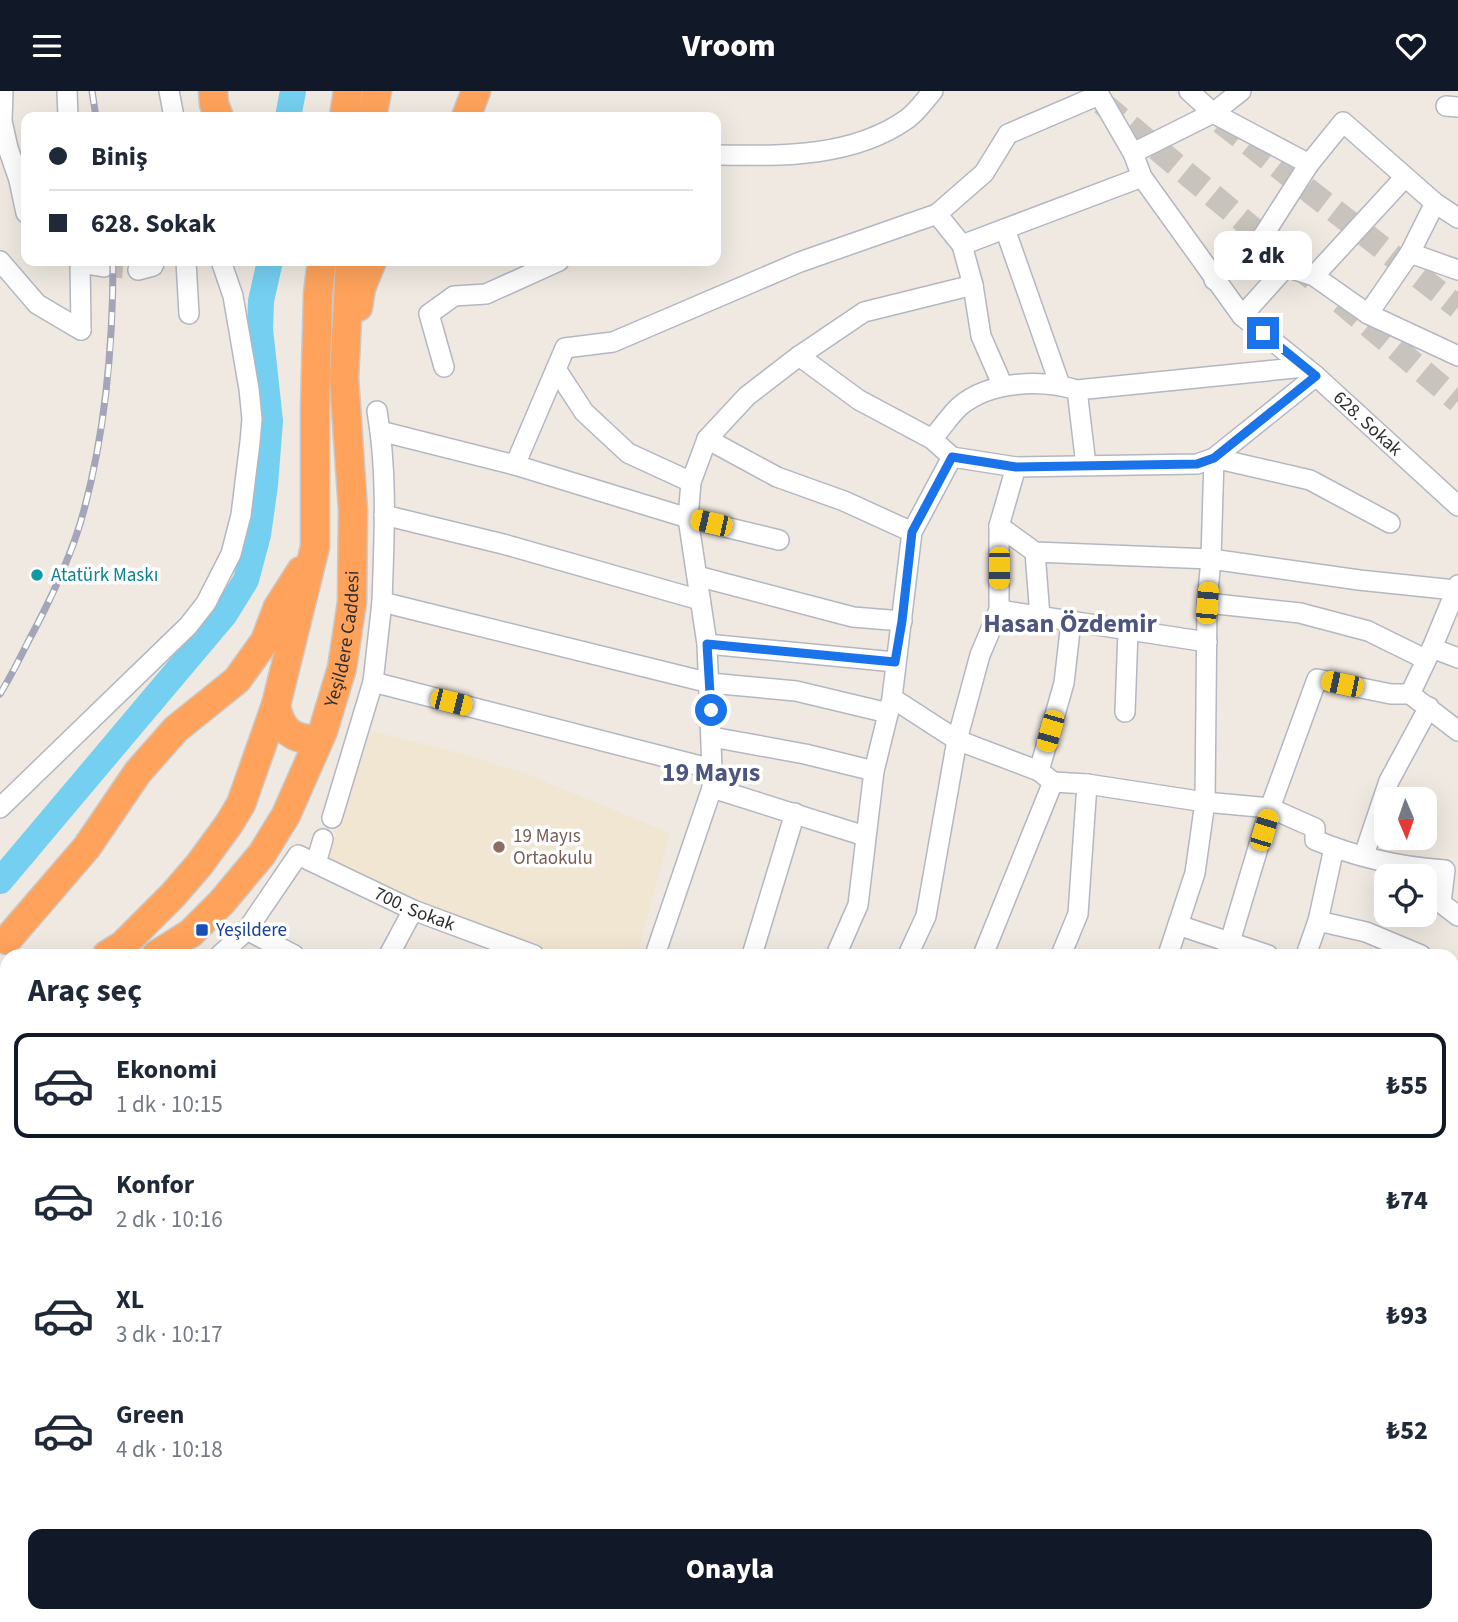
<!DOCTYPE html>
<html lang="tr">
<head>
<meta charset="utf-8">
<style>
	:root { --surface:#fff; --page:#f2f2f3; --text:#1f2937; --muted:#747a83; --line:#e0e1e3; --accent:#111827 }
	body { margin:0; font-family:"Source Sans 3",sans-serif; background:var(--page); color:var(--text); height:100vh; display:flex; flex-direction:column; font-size:26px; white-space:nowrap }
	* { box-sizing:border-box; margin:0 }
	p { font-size:23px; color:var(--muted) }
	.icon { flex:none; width:38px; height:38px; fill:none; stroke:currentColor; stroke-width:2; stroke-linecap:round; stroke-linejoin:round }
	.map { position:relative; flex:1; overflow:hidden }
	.sheet { position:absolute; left:0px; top:858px; width:1460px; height:674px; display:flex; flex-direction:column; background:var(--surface); border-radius:21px 21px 0 0; box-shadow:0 7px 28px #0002 }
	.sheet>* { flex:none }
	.hud { position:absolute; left:21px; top:21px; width:700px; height:154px; border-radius:14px; box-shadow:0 7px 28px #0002; display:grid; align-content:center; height:154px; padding:0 28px; background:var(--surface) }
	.needle { width:46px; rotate:178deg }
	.controls { position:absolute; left:1374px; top:696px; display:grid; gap:14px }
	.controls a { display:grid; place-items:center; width:63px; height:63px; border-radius:14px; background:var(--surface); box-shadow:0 7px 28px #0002; font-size:35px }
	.end { position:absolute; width:32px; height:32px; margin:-16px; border:9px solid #1a73e8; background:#fff; box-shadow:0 0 0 4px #fff }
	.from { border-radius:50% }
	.bubble { position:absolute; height:49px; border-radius:14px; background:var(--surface); box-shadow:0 7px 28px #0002; font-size:23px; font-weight:800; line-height:49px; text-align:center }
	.car { position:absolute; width:21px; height:42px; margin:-21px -10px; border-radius:9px; box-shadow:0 0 5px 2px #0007; background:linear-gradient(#f5c518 24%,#345 0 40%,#f5c518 0 76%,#345 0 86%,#f5c518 0) }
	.hud b { display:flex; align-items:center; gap:24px; height:66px; font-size:26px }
	.hud b+b { border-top:2px solid var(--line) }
	.hud i { width:18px; height:18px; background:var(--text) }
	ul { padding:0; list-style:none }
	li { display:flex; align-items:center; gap:21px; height:105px; margin:0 14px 10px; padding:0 14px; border:4px solid transparent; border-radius:14px }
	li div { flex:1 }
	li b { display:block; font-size:26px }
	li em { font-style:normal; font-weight:800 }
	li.selected { border-color:var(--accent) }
	li>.icon { width:63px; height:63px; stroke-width:1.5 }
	h2 { padding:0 28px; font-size:32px; line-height:84px }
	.primary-button { display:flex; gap:14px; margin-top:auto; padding:14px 28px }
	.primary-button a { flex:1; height:80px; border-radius:14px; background:var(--accent); color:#fff; font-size:28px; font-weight:800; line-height:80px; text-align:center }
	header { display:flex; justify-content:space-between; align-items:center; height:91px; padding:0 28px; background:var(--accent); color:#fff; font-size:32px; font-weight:800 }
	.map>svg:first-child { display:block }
	.education { fill:#f0e6d1 }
	.green { fill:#b6e59e }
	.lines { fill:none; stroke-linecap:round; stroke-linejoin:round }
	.river { stroke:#75cff0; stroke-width:26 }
	.minor-tunnel { stroke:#c8c4bd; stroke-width:19; stroke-dasharray:19 10; stroke-linecap:butt }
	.major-tunnel { stroke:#c8c4bd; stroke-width:24; stroke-dasharray:24 12; stroke-linecap:butt }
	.minor-casing { stroke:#b4b7c1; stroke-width:22 }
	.highway-casing { stroke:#c9c9c9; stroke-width:31 }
	.minor { stroke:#fff; stroke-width:19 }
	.highway { stroke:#ffa35c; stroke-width:28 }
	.rail-casing { stroke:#a3a6b8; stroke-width:7 }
	.rail { stroke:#fff; stroke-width:4.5; stroke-dasharray:13; stroke-linecap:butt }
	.route { stroke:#1a73e8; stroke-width:9 }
	.culture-dot { fill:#0f9aa8; stroke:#fff; stroke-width:2.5 }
	.education-dot { fill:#8d6e63; stroke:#fff; stroke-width:2.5 }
	.transit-dot { fill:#1a4fb4; stroke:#fff; stroke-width:2.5 }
	.labels { text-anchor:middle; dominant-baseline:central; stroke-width:7; stroke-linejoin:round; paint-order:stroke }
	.street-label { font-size:19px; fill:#2e2e2e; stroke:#fff }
	.culture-label { font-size:19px; fill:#0d838f; stroke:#fff; text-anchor:start }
	.education-label { font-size:19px; fill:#785e54; stroke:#fff; text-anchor:start }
	.transit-label { font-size:19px; fill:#164399; stroke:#fff; text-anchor:start }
	.district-label { font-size:26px; font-weight:bold; fill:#4d5680; stroke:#fff }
</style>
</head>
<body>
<header><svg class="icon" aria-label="menu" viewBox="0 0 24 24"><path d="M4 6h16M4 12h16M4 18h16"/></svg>Vroom<svg class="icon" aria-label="heart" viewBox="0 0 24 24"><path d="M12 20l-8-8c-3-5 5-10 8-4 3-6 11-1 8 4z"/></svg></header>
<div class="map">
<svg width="1458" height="1531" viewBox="0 0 1458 1531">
	<rect width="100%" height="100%" fill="#efe9e1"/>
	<g class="education">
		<polygon points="371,640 463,663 524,682 670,742 637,864 555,864 415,815 327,771"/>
		<polygon points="1452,1353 1458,1362 1458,1491 1453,1494"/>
	</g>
	<polygon class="green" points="7,1006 7,1524 787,1524 791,1531 0,1531 0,1010"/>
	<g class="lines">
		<g class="river">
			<polyline points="288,26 293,0"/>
			<polyline points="0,790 225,523 246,489 258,444 265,394 270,330 260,238 261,210 270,170"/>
		</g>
		<polyline class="minor-tunnel" points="104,176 138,179"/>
		<g class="major-tunnel">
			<polyline points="1102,12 1313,188"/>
			<polyline points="1221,31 1458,216"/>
			<polyline points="1341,211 1458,310"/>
		</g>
		<defs>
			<g id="minor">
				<polyline points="3,0 2,30 8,57 19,89 26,122"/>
				<polyline points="67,0 68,26"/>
				<polyline points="169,0 174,26"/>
				<path id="s1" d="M1097,0l36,62 9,24 100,139 74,60 142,130"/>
				<polyline points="1189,0 1213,22 1309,73 1343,31 1435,112 1458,127"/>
				<polyline points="1446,15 1458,16"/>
				<polyline points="1133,62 1213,22 1241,0"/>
				<path d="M716,64c64,1 136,3 191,-36 10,-7 18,-19 26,-28"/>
				<polyline points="937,123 984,82 1008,43 1099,4"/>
				<polyline points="1005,138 1060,294"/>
				<polyline points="962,154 973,194 981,245 1002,293"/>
				<polyline points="1410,162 1435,112"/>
				<polyline points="0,170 37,213 81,239"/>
				<polyline points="80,170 81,239"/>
				<polyline points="186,170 189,223"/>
				<polyline points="80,172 104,176"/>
				<polyline points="138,179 153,175 155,170"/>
				<polyline points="1314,185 1405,86"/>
				<polyline points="1214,189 1263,145 1309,73"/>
				<polyline points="1368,223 1410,162 1458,179"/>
				<polyline points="1242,225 1286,176 1314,185 1368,223 1458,265"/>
				<polyline points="799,265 864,221 973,194"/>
				<polyline points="444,276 429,223 454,205 486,203 559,170"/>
				<polyline points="556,278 515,374 688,427 779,449"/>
				<polyline points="1077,299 1305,276"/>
				<path d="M377,320c11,63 7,128 5,191"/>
				<polyline points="380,340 515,374"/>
				<polyline points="707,348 691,391 628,362 584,321 556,278 565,257 613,251 800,171 937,123 962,154 1142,86"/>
				<path d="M932,348c9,-10 18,-24 28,-33 30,-25 81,-27 117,-16l9,75"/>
				<polyline points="952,366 1016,376"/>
				<polyline points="691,391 688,427 707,553 712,678"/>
				<polyline points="384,424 503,453 700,509"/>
				<polyline points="999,435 1035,461 1211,468 1359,489 1455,499"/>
				<polyline points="912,441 844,410 777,386 707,348 747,305 799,265 859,309 932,348 952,366 912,441 892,607 957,649 1039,680"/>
				<polyline points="1035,461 1040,526"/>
				<polyline points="697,485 853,526 902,530"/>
				<polyline points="1458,494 1432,557 1458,567"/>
				<polyline points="1207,512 1300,522 1368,540 1425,568"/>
				<polyline points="999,519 1207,551"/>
				<polyline points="707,553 895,571"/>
				<polyline points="373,591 382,511 710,592 796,600 888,622"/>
				<polyline points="1410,603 1432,557"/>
				<polyline points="1125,621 1128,540"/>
				<polyline points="712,646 805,663 874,680"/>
				<path d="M1053,691l34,2 118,18 65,6 45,20v12c41,17 86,27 130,30l-4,33 17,13"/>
				<polyline points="712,697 865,745"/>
				<polyline points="0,717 188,535 206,512 231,463 241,424 250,351 252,328 249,298 233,205 221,170"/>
				<polyline points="332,727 373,591 712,678 712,697 655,864"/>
				<polyline points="1364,764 1389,690 1429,616"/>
				<polyline points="316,772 323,748"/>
				<polyline points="1318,830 1366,841 1421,864"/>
				<polyline points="1178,834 1268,864"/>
				<polyline points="247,839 294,864"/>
				<path id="s2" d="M220,864l27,-25 51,-75 115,55 121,45"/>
				<polyline points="389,864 413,819"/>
				<polyline points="752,864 795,722"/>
				<polyline points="836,864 858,814 874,680 891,611"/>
				<polyline points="908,864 926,825 957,649 980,564 999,519 999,435 1016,376 1197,373 1214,367 1310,389 1390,432"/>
				<polyline points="983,864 1053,691 1039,680 1064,592 1071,531"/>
				<polyline points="1061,864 1078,823 1087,693"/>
				<polyline points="1168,864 1195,782 1205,711 1207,512 1211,468 1214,367 1316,285"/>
				<polyline points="1226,864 1270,717 1317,588 1391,603 1410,603 1458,640"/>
				<polyline points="1306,864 1318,830 1334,757"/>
				<polyline points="1452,890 1458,879"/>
				<polyline points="1452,1132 1458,1119"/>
				<polyline points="0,1134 7,1129"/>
				<polyline points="1452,1171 1458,1176"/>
				<polyline points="1452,1329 1458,1326"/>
				<polyline points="0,1402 7,1403"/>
				<polyline points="1452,1505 1458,1503"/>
				<polyline points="794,1524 798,1531"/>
				<polyline points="1340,1524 1344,1531"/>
				<polyline points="1416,1524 1422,1531"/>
				<polyline points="165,1531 169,1524"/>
				<polyline points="383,1531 388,1524"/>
				<polyline points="487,1531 493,1524"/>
				<polyline points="871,1531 875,1524"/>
				<polyline points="952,1531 960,1524"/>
				<polyline points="1078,1531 1087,1524"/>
			</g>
			<g id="highway">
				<polyline points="213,0 214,13 219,26"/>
				<polyline points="344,26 348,0"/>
				<polyline points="372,26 377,0"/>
				<polyline points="466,26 476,0"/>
				<polyline points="358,216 361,197 372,170"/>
				<path d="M276,614c4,25 17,36 43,34"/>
				<polyline points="7,849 87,756 138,681 176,638 237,589 265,550 278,516 301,480"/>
				<polyline points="107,864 123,854 173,804 199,774 229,733 241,713 276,614 315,456 315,320 318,203 322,170"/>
				<path id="s3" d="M156,864l35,-22 31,-31 40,-48 24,-39 37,-84 19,-63 10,-66 1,-92 -9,-132 6,-117"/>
				<polyline points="0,938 7,933"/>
				<polyline points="0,966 7,961"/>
			</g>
		</defs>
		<use href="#minor" class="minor-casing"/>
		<use href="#highway" class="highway-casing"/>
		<use href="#minor" class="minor"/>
		<use href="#highway" class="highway"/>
		<defs>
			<g id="rail">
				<polyline points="92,0 96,26"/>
				<path d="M0,603c10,-16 19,-34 28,-52 22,-41 44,-86 56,-132 22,-82 29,-165 29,-249"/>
			</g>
		</defs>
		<use href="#rail" class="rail-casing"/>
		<use href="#rail" class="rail"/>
	</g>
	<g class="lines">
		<polyline class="route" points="711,619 707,553 895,571 902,530 912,441 952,366 1016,376 1197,373 1214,367 1316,285 1263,242"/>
	</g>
	<circle class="culture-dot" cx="37" cy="484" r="7"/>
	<circle class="education-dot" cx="499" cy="756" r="7"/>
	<rect class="transit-dot" x="195" y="832" width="14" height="14" rx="3.5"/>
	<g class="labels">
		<g class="street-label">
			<text stroke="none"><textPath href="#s1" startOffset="434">628. Sokak</textPath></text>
			<text stroke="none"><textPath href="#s3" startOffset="380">Yeşildere Caddesi</textPath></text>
			<text stroke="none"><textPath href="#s2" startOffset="256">700. Sokak</textPath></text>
		</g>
		<g class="culture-label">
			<text x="51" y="484">Atatürk Maskı</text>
		</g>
		<g class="education-label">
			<text x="513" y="745">19 Mayıs<tspan x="513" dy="22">Ortaokulu</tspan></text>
		</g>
		<g class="transit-label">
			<text x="216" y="839">Yeşildere</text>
		</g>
		<g class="district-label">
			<text x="1070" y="532">Hasan Özdemir</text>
			<text x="711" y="681">19 Mayıs</text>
		</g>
	</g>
</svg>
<div class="controls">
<a><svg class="needle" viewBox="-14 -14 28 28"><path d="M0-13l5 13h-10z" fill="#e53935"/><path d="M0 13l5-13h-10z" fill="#747a83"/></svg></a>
<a><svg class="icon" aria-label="locate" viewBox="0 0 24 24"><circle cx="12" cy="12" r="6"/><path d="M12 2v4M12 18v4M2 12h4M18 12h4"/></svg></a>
</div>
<i class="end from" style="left:711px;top:619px"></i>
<i class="end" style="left:1263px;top:242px"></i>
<div class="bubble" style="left:1214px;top:140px;width:98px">2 dk</div>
<i class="car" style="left:711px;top:432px;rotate:283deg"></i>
<i class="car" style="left:999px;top:477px;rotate:180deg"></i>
<i class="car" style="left:1207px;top:512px;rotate:5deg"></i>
<i class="car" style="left:1342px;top:593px;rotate:282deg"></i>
<i class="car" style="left:451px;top:611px;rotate:104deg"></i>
<i class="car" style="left:1050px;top:640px;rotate:196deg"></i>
<i class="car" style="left:1264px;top:739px;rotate:17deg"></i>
<div class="hud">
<b><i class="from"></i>Biniş</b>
<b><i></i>628. Sokak</b>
</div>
<section class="sheet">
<h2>Araç seç</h2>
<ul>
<li class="selected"><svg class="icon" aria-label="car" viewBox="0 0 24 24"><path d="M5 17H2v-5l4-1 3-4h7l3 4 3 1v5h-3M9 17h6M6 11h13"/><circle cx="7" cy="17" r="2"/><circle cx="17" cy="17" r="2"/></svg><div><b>Ekonomi</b><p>1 dk · 10:15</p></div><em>₺55</em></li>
<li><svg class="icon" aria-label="car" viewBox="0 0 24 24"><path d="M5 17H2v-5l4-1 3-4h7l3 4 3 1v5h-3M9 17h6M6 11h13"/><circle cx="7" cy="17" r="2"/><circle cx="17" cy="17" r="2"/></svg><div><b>Konfor</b><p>2 dk · 10:16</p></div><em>₺74</em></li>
<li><svg class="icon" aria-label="car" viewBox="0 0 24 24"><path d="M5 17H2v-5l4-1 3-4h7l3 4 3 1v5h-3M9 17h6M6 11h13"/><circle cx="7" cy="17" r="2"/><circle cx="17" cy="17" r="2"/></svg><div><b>XL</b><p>3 dk · 10:17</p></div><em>₺93</em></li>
<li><svg class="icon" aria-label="car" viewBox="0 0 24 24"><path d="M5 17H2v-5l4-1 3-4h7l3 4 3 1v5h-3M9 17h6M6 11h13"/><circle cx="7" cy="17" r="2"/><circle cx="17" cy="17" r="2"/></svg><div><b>Green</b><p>4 dk · 10:18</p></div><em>₺52</em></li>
</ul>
<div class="primary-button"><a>Onayla</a></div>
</section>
</div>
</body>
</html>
